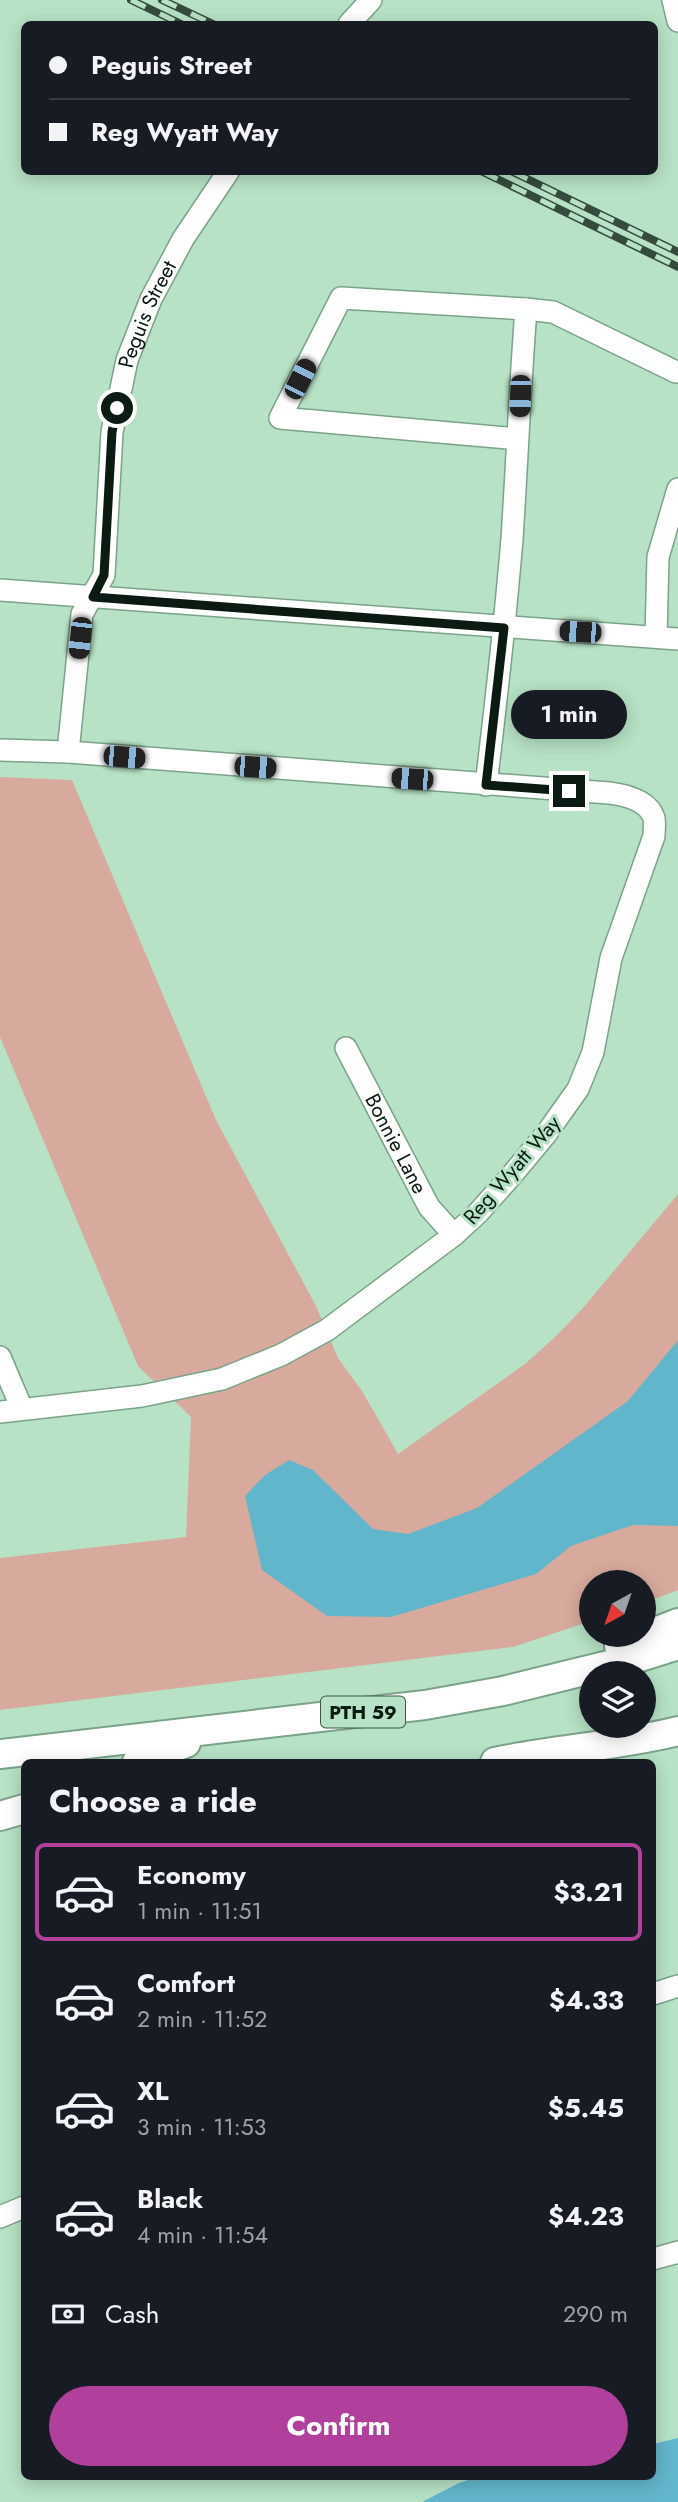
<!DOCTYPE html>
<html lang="en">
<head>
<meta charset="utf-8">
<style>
	:root { --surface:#171b24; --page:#20242c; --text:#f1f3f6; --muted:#9ea1a6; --line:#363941; --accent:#b1409c }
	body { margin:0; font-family:Jost,sans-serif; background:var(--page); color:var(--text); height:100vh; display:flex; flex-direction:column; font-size:26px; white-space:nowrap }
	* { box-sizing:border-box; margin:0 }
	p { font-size:23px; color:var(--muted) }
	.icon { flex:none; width:38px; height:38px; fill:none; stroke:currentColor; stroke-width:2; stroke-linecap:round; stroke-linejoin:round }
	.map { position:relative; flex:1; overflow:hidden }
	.details { position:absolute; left:21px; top:1759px; width:635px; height:721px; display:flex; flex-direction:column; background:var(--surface); border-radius:10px; box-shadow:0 4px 18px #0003 }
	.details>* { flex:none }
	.banner { position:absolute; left:21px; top:21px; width:637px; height:154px; border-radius:10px; box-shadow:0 4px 18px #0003; display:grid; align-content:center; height:154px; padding:0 28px; background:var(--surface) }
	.needle { width:46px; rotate:220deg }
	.fabs { position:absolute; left:579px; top:1570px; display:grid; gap:14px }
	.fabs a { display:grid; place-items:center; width:77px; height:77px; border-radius:50%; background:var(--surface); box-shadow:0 4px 18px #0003; font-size:35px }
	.end { position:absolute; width:32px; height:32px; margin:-16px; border:9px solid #0b1b11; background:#fff; box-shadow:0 0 0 4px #fff }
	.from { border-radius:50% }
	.bubble { position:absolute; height:49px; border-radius:24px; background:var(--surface); box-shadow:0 4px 18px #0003; font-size:23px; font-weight:700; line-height:49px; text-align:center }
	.car { position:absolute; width:21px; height:42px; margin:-21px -10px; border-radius:9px; box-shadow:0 0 5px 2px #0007; background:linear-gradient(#222 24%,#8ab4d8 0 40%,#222 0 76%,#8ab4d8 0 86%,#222 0) }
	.banner b { display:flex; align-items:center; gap:24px; height:66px; font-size:26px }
	.banner b+b { border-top:2px solid var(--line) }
	.banner i { width:18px; height:18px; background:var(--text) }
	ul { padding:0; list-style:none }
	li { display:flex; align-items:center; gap:21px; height:98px; margin:0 14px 10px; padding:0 14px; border:4px solid transparent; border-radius:10px }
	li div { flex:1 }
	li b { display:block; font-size:26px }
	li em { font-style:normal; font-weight:700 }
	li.selected { border-color:var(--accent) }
	li>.icon { width:63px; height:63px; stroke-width:1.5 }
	h2 { padding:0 28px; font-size:32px; line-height:84px }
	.pay { display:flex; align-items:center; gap:18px; height:77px; padding:0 28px; font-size:26px }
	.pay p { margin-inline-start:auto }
	.action { display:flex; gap:14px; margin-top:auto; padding:14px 28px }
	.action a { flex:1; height:80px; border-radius:42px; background:var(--accent); color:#fff; font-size:28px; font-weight:700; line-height:80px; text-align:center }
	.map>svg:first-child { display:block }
	.green { fill:#d8aa9d }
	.water { fill:#62b6cb }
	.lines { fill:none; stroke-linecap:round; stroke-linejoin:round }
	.minor-casing { stroke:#7aa388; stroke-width:24 }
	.major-casing { stroke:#7aa388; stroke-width:32 }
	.minor { stroke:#fff; stroke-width:21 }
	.major { stroke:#fff; stroke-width:28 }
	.rail-casing { stroke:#354b3d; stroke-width:8 }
	.rail { stroke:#b7e2c5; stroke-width:5; stroke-dasharray:16; stroke-linecap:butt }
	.route { stroke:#0b1b11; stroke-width:9 }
	.labels { text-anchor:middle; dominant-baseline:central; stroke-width:6; stroke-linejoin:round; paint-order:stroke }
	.shield { fill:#b7e2c5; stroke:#3f5747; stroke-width:2 }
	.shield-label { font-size:19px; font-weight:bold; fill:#0b1b11 }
	.street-label { font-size:21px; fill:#0b1b11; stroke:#b7e2c5 }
</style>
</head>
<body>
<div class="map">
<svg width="678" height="2502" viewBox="0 0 678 2502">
	<rect width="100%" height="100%" fill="#b7e2c5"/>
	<polygon class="green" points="0,777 72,780 216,1120 316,1306 338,1358 362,1391 398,1454 525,1364 556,1336 583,1308 678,1194 678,1590 644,1603 644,1582 592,1582 591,1621 513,1647 0,1710 0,1558 186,1537 191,1417 138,1366 0,1037"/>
	<g class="water">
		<polygon points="678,1340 678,1526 633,1525 571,1546 536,1574 391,1617 327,1616 262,1570 245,1496 265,1475 289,1460 313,1470 373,1529 408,1534 477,1508 628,1401"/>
		<polygon points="678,2438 678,2502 422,2502 459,2483 480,2476 653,2476 653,2444"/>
	</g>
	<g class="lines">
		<defs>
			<g id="minor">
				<polyline points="673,0 678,21"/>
				<polyline points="349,24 371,0"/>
				<polyline points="526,309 553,312 676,372"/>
				<polyline points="0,590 678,639"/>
				<polyline points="656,637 658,557 678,489"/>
				<path d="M0,750l68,2 541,41c17,2 39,7 45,25 1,5 0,13 0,18l-43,122 -18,94 -15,37 -32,45 -35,42 -33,37 -24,22 -127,95 -46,25 -59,24 -80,17 -142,16"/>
				<path id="s1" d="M68,752l14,-138 22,-39 8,-143 15,-72 24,-61 32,-60 45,-67"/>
				<path d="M486,785c10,-82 19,-163 26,-246 5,-76 8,-153 14,-230l-185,-11 -61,120 238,21"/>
				<path id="s2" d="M346,1048l83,159 25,28"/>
				<polyline points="0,1357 22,1409"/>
				<polyline points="653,1994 678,1986"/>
				<polyline points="0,2217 24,2207"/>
				<polyline points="653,2259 678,2252"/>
			</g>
			<g id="major">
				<polyline points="619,1646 678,1623"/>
				<polyline points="0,1754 425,1705 503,1691 637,1658 678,1645"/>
				<polyline points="137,1762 186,1743"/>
				<path d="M495,1762c61,-13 123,-16 183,-31"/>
				<polyline points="0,1816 24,1809"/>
			</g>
		</defs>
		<use href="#minor" class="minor-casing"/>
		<use href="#major" class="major-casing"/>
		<use href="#minor" class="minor"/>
		<use href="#major" class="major"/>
		<defs>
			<g id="rail">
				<polyline points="131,0 181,24"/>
				<polyline points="162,0 213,24"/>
				<polyline points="483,172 678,267"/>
				<polyline points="513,172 678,252"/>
			</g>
		</defs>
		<use href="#rail" class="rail-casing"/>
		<use href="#rail" class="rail"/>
	</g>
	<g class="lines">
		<polyline class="route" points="117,408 112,432 104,575 93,597 504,628 486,785 569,791"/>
	</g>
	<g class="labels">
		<rect class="shield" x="321" y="1696.5" width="84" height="31" rx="5"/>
		<g class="shield-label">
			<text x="363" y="1712">PTH 59</text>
		</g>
		<g class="street-label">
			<text stroke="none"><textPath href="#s1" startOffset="450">Peguis Street</textPath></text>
			<text stroke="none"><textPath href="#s2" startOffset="108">Bonnie Lane</textPath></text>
			<text transform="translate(512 1170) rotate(-49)">Reg Wyatt Way</text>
		</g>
	</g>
</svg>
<div class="fabs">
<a><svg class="needle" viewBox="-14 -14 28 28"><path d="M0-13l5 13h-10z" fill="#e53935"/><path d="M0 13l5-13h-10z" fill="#9ea1a6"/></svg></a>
<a><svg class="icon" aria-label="layers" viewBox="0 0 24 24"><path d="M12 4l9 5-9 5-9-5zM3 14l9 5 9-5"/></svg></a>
</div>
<i class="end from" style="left:117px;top:408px"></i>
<i class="end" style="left:569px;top:791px"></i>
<div class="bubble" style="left:511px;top:690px;width:116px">1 min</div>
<i class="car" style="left:300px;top:379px;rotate:27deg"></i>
<i class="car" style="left:520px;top:396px;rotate:182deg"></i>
<i class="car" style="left:580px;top:632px;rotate:273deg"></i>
<i class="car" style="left:80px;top:638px;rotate:186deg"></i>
<i class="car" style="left:124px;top:757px;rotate:95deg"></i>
<i class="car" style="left:255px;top:767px;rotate:94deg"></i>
<i class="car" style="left:412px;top:779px;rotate:274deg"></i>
<div class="banner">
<b><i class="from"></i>Peguis Street</b>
<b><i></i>Reg Wyatt Way</b>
</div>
<section class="details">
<h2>Choose a ride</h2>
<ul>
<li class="selected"><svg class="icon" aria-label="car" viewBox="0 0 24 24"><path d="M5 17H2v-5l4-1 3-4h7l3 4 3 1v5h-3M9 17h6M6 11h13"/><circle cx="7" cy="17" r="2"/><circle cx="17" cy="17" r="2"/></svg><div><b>Economy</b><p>1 min · 11:51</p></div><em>$3.21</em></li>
<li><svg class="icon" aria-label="car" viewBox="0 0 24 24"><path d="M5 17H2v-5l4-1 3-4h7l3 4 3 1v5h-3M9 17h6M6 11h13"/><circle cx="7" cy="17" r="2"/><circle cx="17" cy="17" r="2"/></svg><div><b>Comfort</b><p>2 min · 11:52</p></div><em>$4.33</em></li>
<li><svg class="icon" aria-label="car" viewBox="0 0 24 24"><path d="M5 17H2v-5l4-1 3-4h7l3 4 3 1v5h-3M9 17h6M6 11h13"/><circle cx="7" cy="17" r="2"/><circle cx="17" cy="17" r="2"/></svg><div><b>XL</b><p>3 min · 11:53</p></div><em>$5.45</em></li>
<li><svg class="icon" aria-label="car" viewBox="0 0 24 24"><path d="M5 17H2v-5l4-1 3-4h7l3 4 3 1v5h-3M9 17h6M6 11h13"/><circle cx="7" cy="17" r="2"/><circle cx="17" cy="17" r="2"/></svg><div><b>Black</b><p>4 min · 11:54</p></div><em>$4.23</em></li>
</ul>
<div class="pay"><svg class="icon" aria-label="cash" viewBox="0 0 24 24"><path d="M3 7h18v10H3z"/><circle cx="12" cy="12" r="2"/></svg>Cash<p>290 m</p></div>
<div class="action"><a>Confirm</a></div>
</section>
</div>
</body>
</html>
